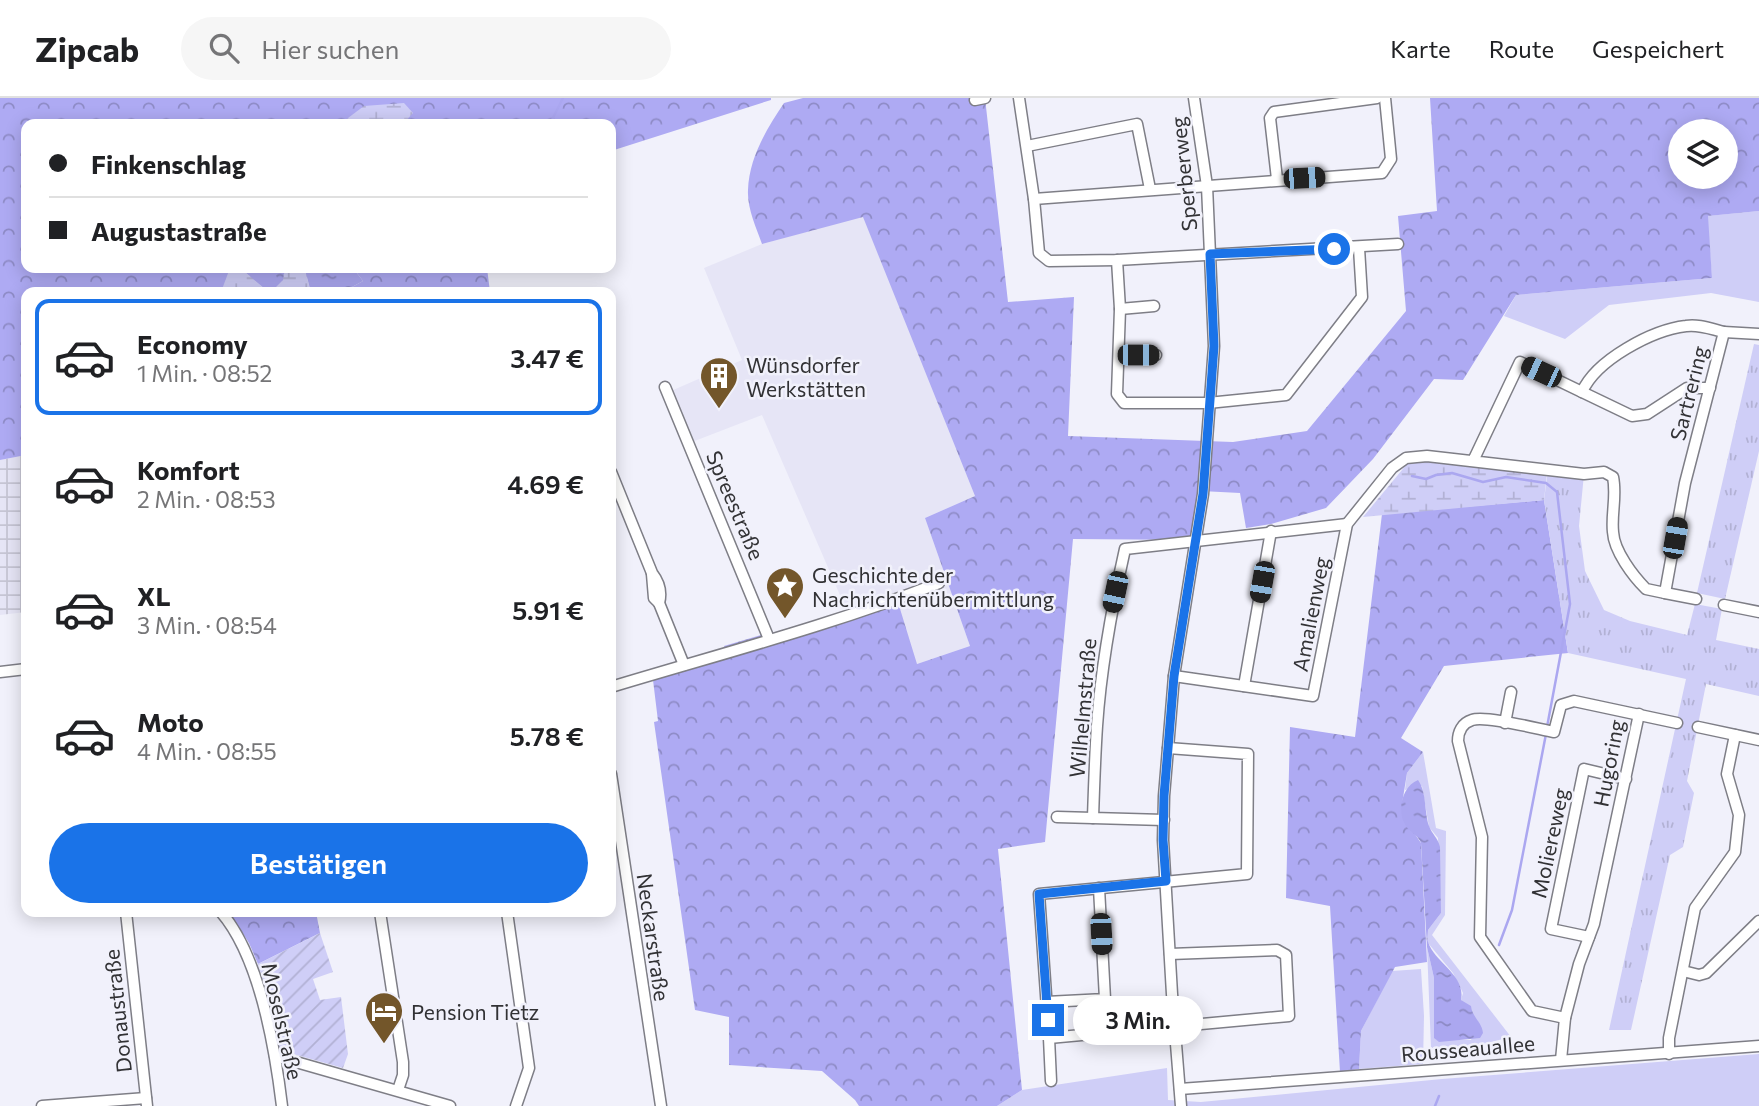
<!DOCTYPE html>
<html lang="de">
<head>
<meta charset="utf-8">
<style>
	:root { --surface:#fff; --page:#f6f6f6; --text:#202124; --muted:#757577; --line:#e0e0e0; --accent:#1a73e8 }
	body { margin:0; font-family:Commissioner,sans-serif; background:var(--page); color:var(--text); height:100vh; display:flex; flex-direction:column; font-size:26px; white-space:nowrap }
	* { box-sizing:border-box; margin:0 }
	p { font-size:23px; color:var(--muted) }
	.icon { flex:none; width:38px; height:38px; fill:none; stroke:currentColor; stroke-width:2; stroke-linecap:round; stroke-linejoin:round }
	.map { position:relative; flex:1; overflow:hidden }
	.drawer { position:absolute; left:21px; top:189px; width:595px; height:630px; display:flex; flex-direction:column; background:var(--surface); border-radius:14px; box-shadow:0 4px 18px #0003 }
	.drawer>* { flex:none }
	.guide { position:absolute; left:21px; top:21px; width:595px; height:154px; border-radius:14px; box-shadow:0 4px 18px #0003; display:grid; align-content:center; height:154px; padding:0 28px; background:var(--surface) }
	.buttons { position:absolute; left:1668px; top:21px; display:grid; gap:14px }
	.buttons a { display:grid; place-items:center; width:70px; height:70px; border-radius:50%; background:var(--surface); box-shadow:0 4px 18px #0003; font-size:35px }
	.end { position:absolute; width:32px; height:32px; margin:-16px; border:9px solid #1a73e8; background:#fff; box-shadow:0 0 0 4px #fff }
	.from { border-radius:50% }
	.bubble { position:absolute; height:49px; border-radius:24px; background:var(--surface); box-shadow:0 4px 18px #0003; font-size:23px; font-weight:600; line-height:49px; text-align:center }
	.car { position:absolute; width:21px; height:42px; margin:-21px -10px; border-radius:9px; box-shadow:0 0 5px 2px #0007; background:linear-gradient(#222 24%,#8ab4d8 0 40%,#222 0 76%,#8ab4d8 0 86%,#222 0) }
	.guide b { display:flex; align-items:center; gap:24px; height:66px; font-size:26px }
	.guide b+b { border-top:2px solid var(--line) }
	.guide i { width:18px; height:18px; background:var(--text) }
	ul { padding:12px 0 0; list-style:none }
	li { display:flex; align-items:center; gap:21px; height:116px; margin:0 14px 10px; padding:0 14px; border:4px solid transparent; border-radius:14px }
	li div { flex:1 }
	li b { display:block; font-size:26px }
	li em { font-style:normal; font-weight:600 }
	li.active { border-color:var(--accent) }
	li>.icon { width:63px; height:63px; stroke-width:1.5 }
	.cta { display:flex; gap:14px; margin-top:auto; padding:14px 28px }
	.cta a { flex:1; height:80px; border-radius:42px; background:var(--accent); color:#fff; font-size:28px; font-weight:600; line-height:80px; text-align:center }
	header { display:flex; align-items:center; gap:42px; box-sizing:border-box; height:98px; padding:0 35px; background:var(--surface); border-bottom:2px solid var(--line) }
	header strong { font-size:33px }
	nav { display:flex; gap:38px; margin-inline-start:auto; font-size:24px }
	.search { width:490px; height:63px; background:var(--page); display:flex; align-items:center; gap:18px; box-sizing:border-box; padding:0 24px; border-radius:38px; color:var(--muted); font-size:26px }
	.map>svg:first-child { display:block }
	.built { fill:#e6e5f6 }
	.industrial { fill:url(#industrial-grid) }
	.grass { fill:#cfcef7 }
	.forest { fill:url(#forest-crowns); fill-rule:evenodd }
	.wetland { fill:url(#wetland-marsh) }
	.park { fill:url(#park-tufts) }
	.garden { fill:url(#garden-furrows) }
	.water { fill:url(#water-ripples) }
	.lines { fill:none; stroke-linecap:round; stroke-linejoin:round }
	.stream { stroke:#aba7f0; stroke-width:2.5 }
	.minor-casing { stroke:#7e7e86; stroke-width:13 }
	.minor { stroke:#fff; stroke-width:10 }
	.route { stroke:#1a73e8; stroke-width:9 }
	.labels { text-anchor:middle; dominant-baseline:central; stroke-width:5; stroke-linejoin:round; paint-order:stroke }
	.street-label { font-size:21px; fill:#323235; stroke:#f1f1fb }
	.poi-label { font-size:21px; fill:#323235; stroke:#f1f1fb; text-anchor:start }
</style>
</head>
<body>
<header>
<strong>Zipcab</strong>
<div class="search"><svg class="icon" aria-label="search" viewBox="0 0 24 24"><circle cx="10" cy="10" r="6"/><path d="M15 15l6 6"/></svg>Hier suchen</div>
<nav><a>Karte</a><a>Route</a><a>Gespeichert</a></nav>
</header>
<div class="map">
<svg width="1759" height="1008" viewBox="0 0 1759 1008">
	<defs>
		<pattern id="industrial-grid" width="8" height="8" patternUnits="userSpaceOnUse" patternTransform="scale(1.75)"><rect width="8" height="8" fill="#e6e5f6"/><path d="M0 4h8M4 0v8" fill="none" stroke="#c6c5d4"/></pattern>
		<pattern id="forest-crowns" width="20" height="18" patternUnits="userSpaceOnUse" patternTransform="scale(1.75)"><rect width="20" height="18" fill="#aeaaf3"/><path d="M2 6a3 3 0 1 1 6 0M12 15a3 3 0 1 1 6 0" fill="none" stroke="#8e8bc6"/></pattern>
		<pattern id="wetland-marsh" width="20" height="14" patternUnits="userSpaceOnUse" patternTransform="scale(1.75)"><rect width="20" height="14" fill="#cfcef7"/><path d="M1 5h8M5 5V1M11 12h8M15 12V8" fill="none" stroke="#b2b1d4"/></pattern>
		<pattern id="park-tufts" width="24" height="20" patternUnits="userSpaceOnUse" patternTransform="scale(1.75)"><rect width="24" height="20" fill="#cfcef7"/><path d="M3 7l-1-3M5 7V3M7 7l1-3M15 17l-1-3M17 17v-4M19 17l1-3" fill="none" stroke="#b2b1d4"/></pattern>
		<pattern id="garden-furrows" width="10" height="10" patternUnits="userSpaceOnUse" patternTransform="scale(1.75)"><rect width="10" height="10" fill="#cfcef7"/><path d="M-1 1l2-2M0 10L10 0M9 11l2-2" fill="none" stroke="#b2b1d4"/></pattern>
		<pattern id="water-ripples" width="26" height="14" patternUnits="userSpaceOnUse" patternTransform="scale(1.75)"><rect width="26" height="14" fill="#aba7f0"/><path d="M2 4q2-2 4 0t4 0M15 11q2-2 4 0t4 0" fill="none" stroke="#8c89c3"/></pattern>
	</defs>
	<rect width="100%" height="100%" fill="#f1f1fb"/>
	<polygon class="built" points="863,118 975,398 925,420 970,548 917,566 849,518 762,317 692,344 671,293 742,262 704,170 762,146"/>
	<polygon class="industrial" points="26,357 26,514 0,517 0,362"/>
	<g class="grass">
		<polygon points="1759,113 1759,204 1711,195 1609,207 1565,241 1504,218 1516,197 1712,180 1707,118"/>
		<polygon points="1423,654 1436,730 1446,733 1445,817 1432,837 1511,939 1475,948 1431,950 1427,849 1434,880 1436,942 1471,942 1479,925 1461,902 1463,895 1453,875 1428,845 1428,832 1441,815 1438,740 1429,729 1422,688 1405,692 1407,675"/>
		<polygon points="1421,871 1424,918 1423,966 1359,971 1361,933 1392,873"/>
		<polygon points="1759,956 1759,1008 997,1008 1022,992 1167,970 1168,1002 1201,1004 1442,981"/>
	</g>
	<g class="forest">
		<polygon points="0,0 771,0 771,2 611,53 611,26 26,26 26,170 240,170 247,178 283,182 285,170 308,170 306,194 26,194 26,357 0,362"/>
		<path d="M803,0h182l23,204 66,-5 -6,139 165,6 74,-11 99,-120 -8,-95 39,-5 -7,-113h329v113l-51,5 4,62 -196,17 -53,85 -29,-1 -61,80 -47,49 -55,16 -25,4 -6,-35 -39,-2 -5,49 -123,-1 -28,303 -47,7 24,241 -25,16h-138l-4,-6 -33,-29 -93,-6v-48l-34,-7 -41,-288 4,-1 -5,-41 74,-23 -3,-11 37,-11 52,-8 84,-28 20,65 53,-18 -45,-128 50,-22 -112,-279 -101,27c-6,-17 -15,-36 -14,-54 1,-32 19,-62 36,-87zM1680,33h46v46h-46z"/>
		<polygon points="353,170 487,170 490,194 343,194 363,183"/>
		<polygon points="1544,402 1568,555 1444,568 1401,640 1423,654 1407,675 1402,706 1402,717 1421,745 1427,864 1395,869 1361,933 1359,971 1340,974 1330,808 1286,800 1290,629 1355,639 1382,416"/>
		<polygon points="229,814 316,814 320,835 258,866 249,845"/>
	</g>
	<g class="wetland">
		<polygon points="404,5 413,15 403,26 340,26 364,8"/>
		<polygon points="230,170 240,170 263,189 283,182 285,170 308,170 306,175 310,192 306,194 221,194"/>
		<polygon points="1433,362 1547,375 1544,402 1363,419 1407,366"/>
	</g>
	<g class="park">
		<polygon points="1754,246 1759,247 1759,353 1725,501 1697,495"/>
		<polygon points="1548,372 1584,376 1579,428 1585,473 1604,512 1630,523 1687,537 1695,506 1722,511 1716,542 1759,551 1759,598 1706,586 1687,683 1694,695 1683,749 1670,757 1631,932 1609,932 1686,581 1568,555 1544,402"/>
	</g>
	<polygon class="garden" points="320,835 333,874 313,881 320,902 341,899 348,956 343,970 279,952 265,888 258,866"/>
	<g class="water">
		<polygon points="240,170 285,170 283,182 275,190 263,189"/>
		<polygon points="308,170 353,170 363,183 343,194 306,194 310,191 306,175"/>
		<path d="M1418,682c9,13 6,31 11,46 3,8 9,12 11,21l1,66 -13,17c0,4 -1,8 0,12 7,21 38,33 33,58l10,6c1,11 11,16 12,27l-3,5 -41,4 -5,-4v-60l-7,-31 -6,-104c-3,-8 -10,-10 -15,-17 -10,-14 -4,-40 12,-46z"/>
	</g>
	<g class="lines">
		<g class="stream">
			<polyline points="550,26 563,0"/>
			<polyline points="275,190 277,194"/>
			<polyline points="1412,378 1426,381 1436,377 1452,375 1483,384 1506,379 1546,385 1557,394 1570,506 1547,629"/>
			<polyline points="1499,847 1512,812 1546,636"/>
			<polyline points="1435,1008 1439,998"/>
		</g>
		<defs>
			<g id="minor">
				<polyline points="1019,0 1034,101 1039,155 1049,163 1117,162 1398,146"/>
				<polyline points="975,2 985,0"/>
				<polyline points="1027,48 1137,26 1150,91"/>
				<polyline points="1277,81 1270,20 1274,14 1377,0"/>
				<polyline points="1034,101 1382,75 1391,61 1385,0"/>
				<polyline points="1117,162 1120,211 1117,296 1124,305 1208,305 1286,297 1362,199 1359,150"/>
				<polyline points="1120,211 1154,208"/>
				<polyline points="1724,234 1759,236"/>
				<polyline points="1119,257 1156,257"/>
				<polyline points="665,289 769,541"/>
				<polyline points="1582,294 1632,318 1647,316 1687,290 1710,290"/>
				<path d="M611,374l41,101c7,9 10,19 7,30"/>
				<polyline points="652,476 654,500 659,505 684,567"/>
				<polyline points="1665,495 1696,501"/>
				<polyline points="1724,507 1759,514"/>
				<polyline points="0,574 26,571"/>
				<path d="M1174,578l139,20 34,-172 45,-56 14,-10 21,-2 157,18 20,-2 9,5c4,19 -2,37 0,55 1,19 20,44 33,57l19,4 20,-110 39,-151c-13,-3 -25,-8 -38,-6 -34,4 -90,34 -104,66l-62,-30 -47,99"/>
				<polyline points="1244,588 1271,433"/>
				<path d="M611,589c109,-33 221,-62 328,-104"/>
				<polyline points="1505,625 1511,594"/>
				<polyline points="1698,629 1759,642"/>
				<polyline points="1168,650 1248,656 1247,776 1039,796 1049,940 1289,918 1286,857 1277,852 1170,856"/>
				<polyline points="611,676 661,1008"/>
				<polyline points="1057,719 1093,720"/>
				<path d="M1164,722l-71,-2c1,-31 2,-62 4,-92 4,-60 15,-119 28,-177l222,-25"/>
				<polyline points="126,814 147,1008"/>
				<path d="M221,814c38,44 54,136 61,194"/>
				<polyline points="380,814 403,964 403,977 398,992"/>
				<polyline points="507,814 529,970 516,1008"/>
				<polyline points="1589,839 1551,831 1584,671 1626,681"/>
				<polyline points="1683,873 1699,877 1706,875 1759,823"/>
				<polyline points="1046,904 1105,901 1099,790"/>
				<path d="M1565,920l-33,-7 -52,-74 2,-100 -24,-96c0,-9 4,-18 14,-21 13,-5 66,9 82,12l7,-27 13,-4 103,22"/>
				<polyline points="1049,940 1051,983"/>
				<polyline points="1669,956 1669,940 1695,810 1735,754 1739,717 1727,676 1735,637"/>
				<polyline points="275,958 450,1008"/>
				<polyline points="1561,962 1565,920 1579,866 1594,826 1639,616"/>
				<polyline points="1180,991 1759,948"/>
				<polyline points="42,1008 146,1000"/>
				<polyline points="1181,1008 1172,896 1163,742 1164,698 1174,578 1203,396 1214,248 1207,88 1194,0"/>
			</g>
		</defs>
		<use href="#minor" class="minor-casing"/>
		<use href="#minor" class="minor"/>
	</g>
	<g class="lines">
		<polyline class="route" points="1048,922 1039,796 1166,783 1163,742 1164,698 1174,578 1203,396 1214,248 1210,156 1334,151"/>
	</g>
	<defs>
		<symbol id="building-pin" viewBox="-11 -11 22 30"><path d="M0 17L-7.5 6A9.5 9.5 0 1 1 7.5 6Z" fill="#73562a" stroke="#f1f1fb"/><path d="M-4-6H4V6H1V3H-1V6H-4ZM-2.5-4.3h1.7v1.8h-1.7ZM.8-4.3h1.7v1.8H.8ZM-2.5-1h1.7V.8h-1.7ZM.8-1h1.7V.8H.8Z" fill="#fff"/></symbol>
		<symbol id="sight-pin" viewBox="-11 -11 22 30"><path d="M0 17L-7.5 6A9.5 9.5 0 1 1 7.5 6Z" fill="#73562a" stroke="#f1f1fb"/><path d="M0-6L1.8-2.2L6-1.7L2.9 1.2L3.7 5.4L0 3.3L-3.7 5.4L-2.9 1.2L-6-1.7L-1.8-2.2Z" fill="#fff"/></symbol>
		<symbol id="hotel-pin" viewBox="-11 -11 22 30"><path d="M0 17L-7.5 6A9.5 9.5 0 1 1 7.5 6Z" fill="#73562a" stroke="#f1f1fb"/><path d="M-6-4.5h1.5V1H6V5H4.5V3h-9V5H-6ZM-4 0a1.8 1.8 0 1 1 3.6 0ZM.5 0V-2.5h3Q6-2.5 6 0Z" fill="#fff"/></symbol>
	</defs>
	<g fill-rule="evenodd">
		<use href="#building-pin" x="697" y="256" width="44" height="60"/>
		<use href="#sight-pin" x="763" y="466" width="44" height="60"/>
		<use href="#hotel-pin" x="362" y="891" width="44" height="60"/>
	</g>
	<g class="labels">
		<g class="street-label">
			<text transform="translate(1183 76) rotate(-96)">Sperberweg</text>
			<text transform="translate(1688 295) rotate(-76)">Sartrering</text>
			<text transform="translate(736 407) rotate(67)">Spreestraße</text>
			<text transform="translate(1310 516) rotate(-79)">Amalienweg</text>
			<text transform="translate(1082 610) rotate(-85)">Wilhelmstraße</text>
			<text transform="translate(1608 665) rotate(-79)">Hugoring</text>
			<text transform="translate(1549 745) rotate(-78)">Moliereweg</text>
			<text transform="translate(654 839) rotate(82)">Neckarstraße</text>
			<text transform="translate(117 913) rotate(-96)">Donaustraße</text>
			<text transform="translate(283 923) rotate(77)">Moselstraße</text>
			<text transform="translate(1468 950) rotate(-5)">Rousseauallee</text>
		</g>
		<g class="poi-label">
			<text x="746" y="266">Wünsdorfer<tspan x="746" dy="24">Werkstätten</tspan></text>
			<text x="812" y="476">Geschichte der<tspan x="812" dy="24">Nachrichtenübermittlung</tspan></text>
			<text x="411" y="913">Pension Tietz</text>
		</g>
	</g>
</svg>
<div class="buttons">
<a><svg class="icon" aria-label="layers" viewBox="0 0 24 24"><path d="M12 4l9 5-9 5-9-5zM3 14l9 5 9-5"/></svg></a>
</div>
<i class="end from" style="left:1334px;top:151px"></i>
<i class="end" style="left:1048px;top:922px"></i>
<div class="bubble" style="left:1073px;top:898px;width:130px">3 Min.</div>
<i class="car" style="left:1304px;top:80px;rotate:87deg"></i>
<i class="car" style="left:1138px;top:257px;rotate:90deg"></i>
<i class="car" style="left:1541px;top:274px;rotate:295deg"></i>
<i class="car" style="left:1675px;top:440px;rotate:10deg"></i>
<i class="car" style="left:1262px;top:484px;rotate:190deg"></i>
<i class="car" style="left:1115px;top:494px;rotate:192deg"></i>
<i class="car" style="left:1101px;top:836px;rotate:177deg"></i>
<div class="guide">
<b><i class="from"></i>Finkenschlag</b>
<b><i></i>Augustastraße</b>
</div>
<section class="drawer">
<ul>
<li class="active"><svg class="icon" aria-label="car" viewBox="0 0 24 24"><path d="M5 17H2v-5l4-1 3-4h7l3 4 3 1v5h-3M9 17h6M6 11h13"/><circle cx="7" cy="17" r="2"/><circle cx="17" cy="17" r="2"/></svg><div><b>Economy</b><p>1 Min. · 08:52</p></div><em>3.47 €</em></li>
<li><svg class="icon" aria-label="car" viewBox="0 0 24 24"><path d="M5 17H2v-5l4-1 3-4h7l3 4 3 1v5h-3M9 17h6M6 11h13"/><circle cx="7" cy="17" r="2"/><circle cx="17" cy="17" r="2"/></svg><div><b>Komfort</b><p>2 Min. · 08:53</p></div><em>4.69 €</em></li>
<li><svg class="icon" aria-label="car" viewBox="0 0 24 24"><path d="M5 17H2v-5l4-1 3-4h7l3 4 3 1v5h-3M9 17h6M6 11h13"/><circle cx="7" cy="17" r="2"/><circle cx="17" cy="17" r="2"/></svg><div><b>XL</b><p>3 Min. · 08:54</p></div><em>5.91 €</em></li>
<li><svg class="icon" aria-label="car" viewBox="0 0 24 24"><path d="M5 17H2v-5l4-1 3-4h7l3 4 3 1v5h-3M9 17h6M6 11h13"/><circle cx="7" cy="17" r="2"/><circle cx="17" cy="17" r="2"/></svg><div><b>Moto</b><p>4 Min. · 08:55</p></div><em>5.78 €</em></li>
</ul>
<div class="cta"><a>Bestätigen</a></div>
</section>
</div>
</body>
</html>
